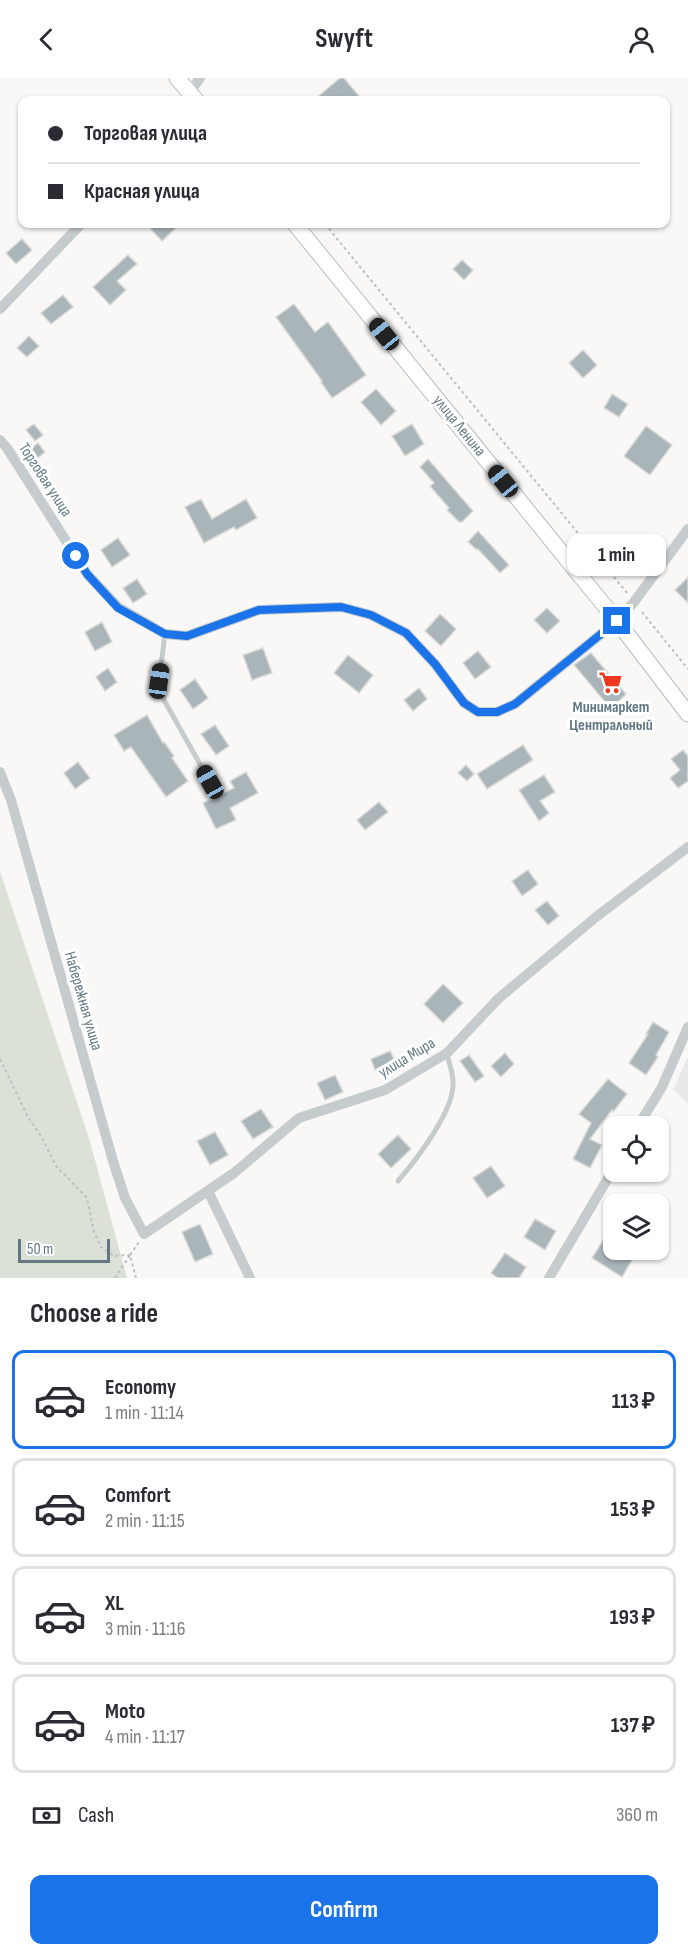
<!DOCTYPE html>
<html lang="en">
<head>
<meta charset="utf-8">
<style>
	:root { --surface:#fff; --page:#f7f7f7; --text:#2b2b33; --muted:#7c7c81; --line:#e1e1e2; --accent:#1a73e8 }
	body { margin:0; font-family:"Sofia Sans Condensed",sans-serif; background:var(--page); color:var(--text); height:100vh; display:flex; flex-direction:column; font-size:22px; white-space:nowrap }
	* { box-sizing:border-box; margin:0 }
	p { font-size:20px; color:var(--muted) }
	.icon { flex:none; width:33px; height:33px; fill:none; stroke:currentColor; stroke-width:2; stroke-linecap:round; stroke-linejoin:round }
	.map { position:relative; height:1200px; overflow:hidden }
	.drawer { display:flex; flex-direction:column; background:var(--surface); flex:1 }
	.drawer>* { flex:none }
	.top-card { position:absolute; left:18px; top:18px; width:652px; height:132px; border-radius:12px; box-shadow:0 2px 4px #0004; display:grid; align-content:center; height:132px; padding:0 30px; background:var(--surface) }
	.buttons { position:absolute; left:603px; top:1038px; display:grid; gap:12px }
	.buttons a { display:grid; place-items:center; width:66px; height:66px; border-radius:12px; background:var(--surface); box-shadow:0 2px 4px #0004; font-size:30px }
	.scale { position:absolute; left:18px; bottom:15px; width:92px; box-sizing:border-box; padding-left:6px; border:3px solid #627883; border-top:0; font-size:16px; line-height:21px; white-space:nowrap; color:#627883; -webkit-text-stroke:4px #fff; paint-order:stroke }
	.end { position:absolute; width:27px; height:27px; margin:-14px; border:8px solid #1a73e8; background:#fff; box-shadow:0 0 0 3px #fff }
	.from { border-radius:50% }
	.bubble { position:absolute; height:42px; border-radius:12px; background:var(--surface); box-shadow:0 2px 4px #0004; font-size:20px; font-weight:700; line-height:42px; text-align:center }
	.car { position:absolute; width:18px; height:36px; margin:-18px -9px; border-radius:8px; box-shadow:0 0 4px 2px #0007; background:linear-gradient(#222 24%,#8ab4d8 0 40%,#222 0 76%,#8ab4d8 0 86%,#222 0) }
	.top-card b { display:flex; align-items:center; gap:21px; height:57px; font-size:22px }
	.top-card b+b { border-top:2px solid var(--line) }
	.top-card i { width:15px; height:15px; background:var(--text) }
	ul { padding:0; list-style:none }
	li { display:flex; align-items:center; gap:18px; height:99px; margin:0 12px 9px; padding:0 18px; border:3px solid var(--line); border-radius:12px }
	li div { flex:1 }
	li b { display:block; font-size:22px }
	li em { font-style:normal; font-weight:700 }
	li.current { border-color:var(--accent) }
	li>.icon { width:54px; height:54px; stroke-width:1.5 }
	h2 { padding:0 30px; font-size:27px; line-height:72px }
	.pay { display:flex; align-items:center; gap:15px; height:66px; padding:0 30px; font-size:22px }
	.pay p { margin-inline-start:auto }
	.button { display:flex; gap:12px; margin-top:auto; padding:12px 30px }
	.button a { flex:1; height:69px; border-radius:12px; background:var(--accent); color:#fff; font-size:24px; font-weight:700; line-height:69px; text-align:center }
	header { display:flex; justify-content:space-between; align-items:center; height:78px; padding:0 30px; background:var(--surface); font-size:27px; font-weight:700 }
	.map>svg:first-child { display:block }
	.built { fill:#e7e8e7 }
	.green { fill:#dbe1d7 }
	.building { fill:#aab5ba; stroke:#dadad8; stroke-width:1.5 }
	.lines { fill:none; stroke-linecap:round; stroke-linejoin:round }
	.secondary-casing { stroke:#b6bdc1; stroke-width:17 }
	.path { stroke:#bdc1c3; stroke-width:2; stroke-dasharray:3 3; stroke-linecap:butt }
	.lane { stroke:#c6cbce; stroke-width:5 }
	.street { stroke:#c6cbce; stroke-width:10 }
	.secondary { stroke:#fff; stroke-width:15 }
	.route { stroke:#1a73e8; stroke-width:8 }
	.labels { text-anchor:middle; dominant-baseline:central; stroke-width:6; stroke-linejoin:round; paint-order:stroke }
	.street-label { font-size:16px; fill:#627883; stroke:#fff }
	.poi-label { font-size:16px; font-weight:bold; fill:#627883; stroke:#fff }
</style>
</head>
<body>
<header><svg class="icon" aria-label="back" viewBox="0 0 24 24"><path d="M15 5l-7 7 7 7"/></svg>Swyft<svg class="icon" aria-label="person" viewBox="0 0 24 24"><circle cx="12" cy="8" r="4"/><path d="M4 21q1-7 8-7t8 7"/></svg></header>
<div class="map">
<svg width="688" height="1200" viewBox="0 0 688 1200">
	<rect width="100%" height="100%" fill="#f9f8f6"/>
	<polygon class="built" points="688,979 688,1025 673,1012"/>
	<polygon class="green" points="0,793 89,1060 127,1200 0,1200"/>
	<g class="building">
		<polygon points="340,0 344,0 359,18 353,22 314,22"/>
		<polygon points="146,146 180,146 162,163"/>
		<polygon points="22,161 32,172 16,186 6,175"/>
		<polygon points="128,177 137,186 117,203 126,212 110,227 93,209"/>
		<polygon points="462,182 473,192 464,202 453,191"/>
		<polygon points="63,217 73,229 51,246 41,235"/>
		<polygon points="294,226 315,254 328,244 366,297 332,320 321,304 322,303 276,239"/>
		<polygon points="29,258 39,268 27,279 17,270"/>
		<polygon points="583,272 597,287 583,300 569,285"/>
		<polygon points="376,311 396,333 381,347 361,324"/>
		<polygon points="612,316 628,326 619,339 604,330"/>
		<polygon points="34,346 43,357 35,363 26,352"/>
		<polygon points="412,346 424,366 405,378 392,358"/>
		<polygon points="646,348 672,367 650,397 624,378"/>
		<polygon points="38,365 45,374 31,385 24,376"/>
		<polygon points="428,381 473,433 462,444 459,444 447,432 449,430 430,408 434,405 420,389"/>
		<polygon points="201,421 212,441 246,421 257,440 236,452 234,449 204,465 185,429"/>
		<polygon points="478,453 509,487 500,495 478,471 477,472 468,464"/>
		<polygon points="118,460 130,477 112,489 101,472"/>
		<polygon points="688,499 688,525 675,512"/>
		<polygon points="137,501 147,516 133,525 123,510"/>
		<polygon points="547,530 560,543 547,555 534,542"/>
		<polygon points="440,536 456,551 441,568 425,553"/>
		<polygon points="102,544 112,564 95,573 85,554"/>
		<polygon points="263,570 272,595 252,602 243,577"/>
		<polygon points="478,573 491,589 475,601 463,585"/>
		<polygon points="591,575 626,616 611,631 574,587"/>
		<polygon points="348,577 373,597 359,615 334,595"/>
		<polygon points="108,590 117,604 105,613 96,599"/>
		<polygon points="195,601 208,620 193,631 180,612"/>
		<polygon points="419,610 427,621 413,633 404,622"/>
		<polygon points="147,637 163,665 164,664 174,678 172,680 188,703 166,719 131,669 124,673 114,657"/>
		<polygon points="215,647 229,668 216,677 201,656"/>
		<polygon points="523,667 533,682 487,711 477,696"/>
		<polygon points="683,672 688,678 688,703 678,710 670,700 680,692 671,681"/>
		<polygon points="78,684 90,700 75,711 64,695"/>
		<polygon points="466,687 474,696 467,703 458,695"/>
		<polygon points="246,694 258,715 230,730 236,742 216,751 203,725 234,710 230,703"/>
		<polygon points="544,697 555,714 540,723 549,735 539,743 519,712"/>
		<polygon points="379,724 388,734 365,752 357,742"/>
		<polygon points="528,792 538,806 522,818 512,803"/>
		<polygon points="547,823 559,838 548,847 535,832"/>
		<polygon points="443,906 463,925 443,945 424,926"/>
		<polygon points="653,944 669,954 656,977 658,979 646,997 629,985 648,956 646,956"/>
		<polygon points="390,973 395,983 375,992 371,981"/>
		<polygon points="505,975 514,986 501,999 491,988"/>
		<polygon points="469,977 484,998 475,1004 460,983"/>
		<polygon points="335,997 343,1014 325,1022 317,1005"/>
		<polygon points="608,1001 627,1016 613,1034 612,1032 590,1061 602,1067 590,1090 573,1081 591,1045 579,1036"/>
		<polygon points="261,1031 273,1049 253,1061 241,1043"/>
		<polygon points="215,1054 228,1077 210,1087 197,1063"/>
		<polygon points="398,1057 411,1071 391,1090 378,1076"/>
		<polygon points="491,1088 505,1108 487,1120 473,1100"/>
		<polygon points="535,1141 556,1153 545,1172 524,1159"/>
		<polygon points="200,1146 213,1176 195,1184 182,1154"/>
		<polygon points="605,1159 614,1164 614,1172 626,1172 635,1177 622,1199 592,1180"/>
		<polygon points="505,1175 526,1189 519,1200 498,1200 491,1195"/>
	</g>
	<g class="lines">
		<defs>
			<g id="secondary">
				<polyline points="177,0 196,22"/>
				<polyline points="295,146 617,543 688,636"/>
			</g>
		</defs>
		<use href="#secondary" class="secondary-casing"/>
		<g class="path">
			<polyline points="325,146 627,515"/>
			<polyline points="642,534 688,591"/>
			<polyline points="0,981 28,1039 41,1058 56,1088 87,1120 94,1154 101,1169 114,1178 130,1177"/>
			<polyline points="115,1200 130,1177"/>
			<polyline points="136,1200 130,1177 139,1164"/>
		</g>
		<g class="lane">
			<polyline points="165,556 159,603 164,622 210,704"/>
			<path d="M398,1103c18,-21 57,-71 55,-99 0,-9 -4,-19 -6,-28"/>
		</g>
		<g class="street">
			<polyline points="188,20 190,14 200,0"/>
			<polyline points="0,231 81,146"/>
			<polyline points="0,362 7,370 87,496 118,529 165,556 187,558 259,532 341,529 371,537 406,555 435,586 464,625 478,634 497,634 515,626 617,543 634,524 688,451"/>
			<polyline points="0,694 11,722 113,1083 125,1120 144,1156 234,1095 299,1040 385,1012 447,975 499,920 596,839 688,769"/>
			<polyline points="638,1048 662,1009 688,949"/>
			<polyline points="208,1113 250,1200"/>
			<polyline points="549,1200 614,1090"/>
		</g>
		<use href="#secondary" class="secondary"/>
	</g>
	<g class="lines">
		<polyline class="route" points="76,478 87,496 118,530 165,556 187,558 259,532 341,529 371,537 406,555 435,586 464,625 478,634 497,634 515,626 617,543"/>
	</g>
	<defs>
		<symbol id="supermarket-bare" viewBox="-9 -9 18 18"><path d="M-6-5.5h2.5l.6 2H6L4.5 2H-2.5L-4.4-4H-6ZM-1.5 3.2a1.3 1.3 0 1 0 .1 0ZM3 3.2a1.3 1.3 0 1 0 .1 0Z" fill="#ee3821" stroke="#fff" stroke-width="2.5" paint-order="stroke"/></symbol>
	</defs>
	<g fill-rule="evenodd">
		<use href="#supermarket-bare" x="594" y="588" width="33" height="33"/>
	</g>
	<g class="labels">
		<g class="street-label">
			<text transform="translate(459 348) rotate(51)">улица Ленина</text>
			<text transform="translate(45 402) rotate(57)">Торговая улица</text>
			<text transform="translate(83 923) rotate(74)">Набережная улица</text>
			<text transform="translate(407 980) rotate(-31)">улица Мира</text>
		</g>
		<g class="poi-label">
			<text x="611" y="629">Минимаркет<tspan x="611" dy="18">Центральный</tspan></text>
		</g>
	</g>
</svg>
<div class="buttons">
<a><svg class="icon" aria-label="locate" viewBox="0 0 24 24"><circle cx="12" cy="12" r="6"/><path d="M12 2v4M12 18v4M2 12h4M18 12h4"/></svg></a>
<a><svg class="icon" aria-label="layers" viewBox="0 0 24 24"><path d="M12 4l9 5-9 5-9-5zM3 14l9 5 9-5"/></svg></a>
</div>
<div class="scale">50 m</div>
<i class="end from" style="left:76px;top:478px"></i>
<i class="end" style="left:617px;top:543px"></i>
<div class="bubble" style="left:567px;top:456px;width:99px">1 min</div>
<i class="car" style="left:384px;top:256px;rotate:321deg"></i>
<i class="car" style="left:503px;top:403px;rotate:321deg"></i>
<i class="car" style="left:159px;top:603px;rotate:8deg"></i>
<i class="car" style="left:210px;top:704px;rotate:331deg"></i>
<div class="top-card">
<b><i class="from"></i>Торговая улица</b>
<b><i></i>Красная улица</b>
</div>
</div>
<section class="drawer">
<h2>Choose a ride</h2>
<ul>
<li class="current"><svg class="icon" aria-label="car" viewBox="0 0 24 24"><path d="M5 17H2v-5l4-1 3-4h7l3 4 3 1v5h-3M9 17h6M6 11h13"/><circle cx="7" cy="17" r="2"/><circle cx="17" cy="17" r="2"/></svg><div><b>Economy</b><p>1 min · 11:14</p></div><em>113 ₽</em></li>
<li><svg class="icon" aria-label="car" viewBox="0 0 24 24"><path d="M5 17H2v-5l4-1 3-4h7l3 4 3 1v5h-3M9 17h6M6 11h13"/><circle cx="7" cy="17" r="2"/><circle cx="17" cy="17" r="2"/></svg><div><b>Comfort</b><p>2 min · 11:15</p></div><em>153 ₽</em></li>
<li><svg class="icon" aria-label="car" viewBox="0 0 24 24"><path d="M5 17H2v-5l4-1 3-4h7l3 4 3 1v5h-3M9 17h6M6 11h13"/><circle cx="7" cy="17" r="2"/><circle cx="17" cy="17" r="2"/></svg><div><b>XL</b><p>3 min · 11:16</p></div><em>193 ₽</em></li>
<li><svg class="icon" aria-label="car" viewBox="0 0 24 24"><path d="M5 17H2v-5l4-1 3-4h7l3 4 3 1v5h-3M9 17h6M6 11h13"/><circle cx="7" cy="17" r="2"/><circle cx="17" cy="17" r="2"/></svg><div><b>Moto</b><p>4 min · 11:17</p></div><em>137 ₽</em></li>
</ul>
<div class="pay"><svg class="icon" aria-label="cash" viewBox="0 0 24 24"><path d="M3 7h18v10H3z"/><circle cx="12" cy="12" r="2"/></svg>Cash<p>360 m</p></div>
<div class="button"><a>Confirm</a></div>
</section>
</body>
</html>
